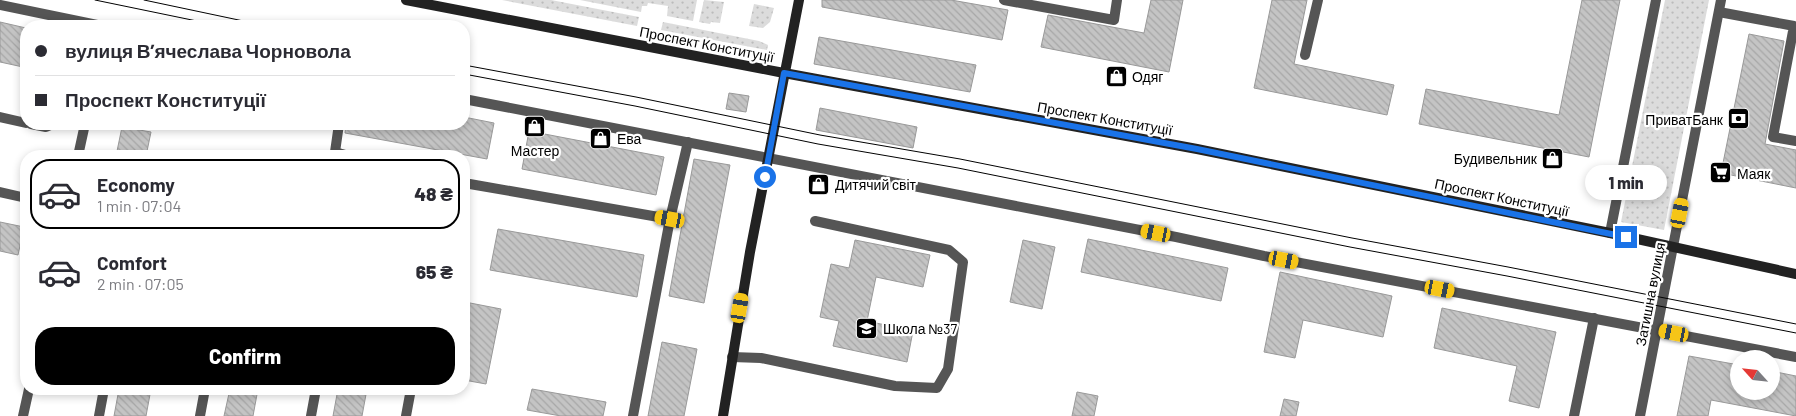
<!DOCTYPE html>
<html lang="en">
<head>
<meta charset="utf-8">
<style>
	:root { --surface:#fff; --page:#f7f7f7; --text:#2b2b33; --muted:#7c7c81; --line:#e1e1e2; --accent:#000 }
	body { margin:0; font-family:Barlow,sans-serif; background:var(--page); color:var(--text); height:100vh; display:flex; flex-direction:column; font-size:19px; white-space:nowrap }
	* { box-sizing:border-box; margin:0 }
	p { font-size:16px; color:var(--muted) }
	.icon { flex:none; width:28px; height:28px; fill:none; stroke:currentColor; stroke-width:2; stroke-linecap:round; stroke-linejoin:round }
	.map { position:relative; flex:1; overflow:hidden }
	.drawer { position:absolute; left:20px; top:150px; width:450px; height:245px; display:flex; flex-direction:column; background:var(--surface); border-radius:20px; box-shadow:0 2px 8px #0003 }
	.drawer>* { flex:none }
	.guide { position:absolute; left:20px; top:20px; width:450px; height:110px; border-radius:20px; box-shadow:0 2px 8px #0003; display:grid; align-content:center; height:110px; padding:0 15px; background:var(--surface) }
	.needle { width:32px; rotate:297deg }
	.buttons { position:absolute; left:1730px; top:350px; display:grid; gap:10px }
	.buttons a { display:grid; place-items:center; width:50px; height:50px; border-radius:50%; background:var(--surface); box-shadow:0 2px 8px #0003; font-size:25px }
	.end { position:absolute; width:22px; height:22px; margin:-11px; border:6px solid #1a73e8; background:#fff; box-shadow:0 0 0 2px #fff }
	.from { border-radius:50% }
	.bubble { position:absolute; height:35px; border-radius:18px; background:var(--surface); box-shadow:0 2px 8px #0003; font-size:16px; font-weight:800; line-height:35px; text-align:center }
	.car { position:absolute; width:15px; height:30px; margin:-15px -8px; border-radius:6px; box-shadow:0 0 4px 1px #0007; background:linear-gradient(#f5c518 24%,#345 0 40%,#f5c518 0 76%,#345 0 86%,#f5c518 0) }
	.guide b { display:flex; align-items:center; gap:18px; height:48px; font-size:19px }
	.guide b+b { border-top:1px solid var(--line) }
	.guide i { width:12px; height:12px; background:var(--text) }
	ul { padding:9px 0 0; list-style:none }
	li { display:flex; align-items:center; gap:15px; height:70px; margin:0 10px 8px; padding:0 5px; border:2px solid transparent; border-radius:20px }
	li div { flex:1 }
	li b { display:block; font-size:19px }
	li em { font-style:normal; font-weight:800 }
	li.active { border-color:var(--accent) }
	li>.icon { width:45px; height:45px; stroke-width:1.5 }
	.button { display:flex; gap:10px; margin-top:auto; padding:10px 15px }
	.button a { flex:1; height:58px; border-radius:20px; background:var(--accent); color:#fff; font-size:20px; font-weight:800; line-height:58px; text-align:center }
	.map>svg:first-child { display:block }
	.grass { fill:url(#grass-dots) }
	.building { fill:url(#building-back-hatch); stroke:#999 }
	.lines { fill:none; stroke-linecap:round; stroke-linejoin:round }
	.lane { stroke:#555; stroke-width:10 }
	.street { stroke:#555; stroke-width:10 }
	.secondary { stroke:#222; stroke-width:10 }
	.tram { stroke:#000; stroke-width:1 }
	.route { stroke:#1a73e8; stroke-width:6 }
	.labels { text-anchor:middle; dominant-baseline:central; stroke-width:4.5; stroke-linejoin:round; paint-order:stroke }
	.street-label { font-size:14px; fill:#000; stroke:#fff }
	.poi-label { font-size:14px; fill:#000; stroke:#fff; text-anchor:start }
</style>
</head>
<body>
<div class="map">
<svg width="1796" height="416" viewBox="0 0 1796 416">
	<defs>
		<pattern id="grass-dots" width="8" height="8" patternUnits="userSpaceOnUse" patternTransform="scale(1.25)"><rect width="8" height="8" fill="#dcdcdc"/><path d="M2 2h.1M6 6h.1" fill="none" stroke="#bbb" stroke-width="1.8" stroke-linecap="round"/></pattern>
		<pattern id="building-back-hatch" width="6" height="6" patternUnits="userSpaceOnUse" patternTransform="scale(1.25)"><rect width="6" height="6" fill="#c4c4c4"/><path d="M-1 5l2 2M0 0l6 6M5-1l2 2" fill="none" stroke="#a7a7a7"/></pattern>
	</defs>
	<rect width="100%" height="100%" fill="#fff"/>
	<g class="grass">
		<polygon points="502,0 551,0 639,17 637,26"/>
		<polygon points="580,0 697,0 693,21 667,16 668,6 648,3 647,6 642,6 641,12"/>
		<polygon points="704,0 724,2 720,23 711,22 710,24 699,22"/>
		<polygon points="1665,0 1709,0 1664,230 1621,222"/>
		<polygon points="754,4 774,8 770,22 763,28 749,26"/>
		<polygon points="663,22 759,41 768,45 767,50 661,30"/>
	</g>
	<g class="building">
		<polygon points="822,0 951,0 1008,10 1002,40 822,7"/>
		<polygon points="1151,0 1183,0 1169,72 1041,47 1048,15 1144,33"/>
		<polygon points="1272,0 1307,0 1294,64 1394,85 1387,115 1254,88"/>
		<polygon points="1582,0 1620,0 1589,157 1419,124 1426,89 1559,115"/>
		<polygon points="0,22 26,28 26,53 23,67 0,62"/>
		<polygon points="1749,34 1784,41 1765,144 1796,150 1796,188 1721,173"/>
		<polygon points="819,37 976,65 970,92 814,64"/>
		<polygon points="729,93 749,96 746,112 726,109"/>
		<polygon points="820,108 917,127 913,148 816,130"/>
		<polygon points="464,117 494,123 487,159 345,133 346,124 464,124"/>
		<polygon points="122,127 151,132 146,156 116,156"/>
		<polygon points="529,131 664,157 656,195 522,169"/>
		<polygon points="694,159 730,165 704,303 669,296"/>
		<polygon points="0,222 24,227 18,255 0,251"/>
		<polygon points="498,229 644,255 637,297 490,270"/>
		<polygon points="1088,239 1228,268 1221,301 1081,272"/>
		<polygon points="855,240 930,255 923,287 876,277 867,321 913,331 907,362 833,346 839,321 820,317 831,264 849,268"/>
		<polygon points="1023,240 1055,247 1042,309 1010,302"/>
		<polygon points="1280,272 1392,296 1383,337 1303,320 1295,358 1264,352"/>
		<polygon points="465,302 501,309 486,384 464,380 464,311"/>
		<polygon points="1442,308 1556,332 1539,408 1509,401 1517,366 1434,348"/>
		<polygon points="662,342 697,349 684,416 648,416"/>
		<polygon points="1689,356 1739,365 1739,391 1771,391 1771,371 1796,376 1796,416 1711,400 1708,416 1677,416"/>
		<polygon points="119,389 151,389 146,416 114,416"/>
		<polygon points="230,389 258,389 253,416 224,416"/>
		<polygon points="338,389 367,389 362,416 333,416"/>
		<polygon points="532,389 606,402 603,416 561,416 527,410"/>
		<polygon points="1077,392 1098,396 1094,416 1072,416"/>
		<polygon points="1284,399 1299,402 1296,416 1280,416"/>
	</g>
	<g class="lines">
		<g class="lane">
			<polyline points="1004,0 1114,20 1117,0"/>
			<polyline points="1719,12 1794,26 1773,137 1796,141"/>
			<polyline points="1305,55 1318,0"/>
			<polyline points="0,117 26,123"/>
			<polyline points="31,124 46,127 53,124"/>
			<polyline points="185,124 209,125 209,124"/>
			<polyline points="339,124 335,152 349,156"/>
			<polyline points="78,156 85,124"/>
			<polyline points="464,183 670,219"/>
			<polyline points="0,192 26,198"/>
			<polyline points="732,357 761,358 895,386 937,388 948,369 963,262 949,250 815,221"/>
			<polyline points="23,416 29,389"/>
			<polyline points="99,416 104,389"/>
			<polyline points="200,416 205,389"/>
			<polyline points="311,416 316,389"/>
			<polyline points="406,416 411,389"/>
			<polyline points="633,416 670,219 688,142"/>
		</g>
		<g class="street">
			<polyline points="0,5 102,26"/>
			<polyline points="464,99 1176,237 1264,256 1796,357"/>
			<polyline points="1610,233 1656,0"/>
			<polyline points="1574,416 1594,318"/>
			<polyline points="1640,416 1721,0"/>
		</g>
		<g class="secondary">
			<polyline points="406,0 784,73 1197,149 1610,233 1796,274"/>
			<polyline points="723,416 750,252 799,0"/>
		</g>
		<g class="tram">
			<polyline points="95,0 221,26"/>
			<polyline points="144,0 267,26"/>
			<polyline points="464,65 636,97 820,135 960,159 1352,238 1508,267 1796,324"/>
			<polyline points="464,74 635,106 818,144 958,168 1350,247 1507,276 1796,333"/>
		</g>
	</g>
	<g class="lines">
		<polyline class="route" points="765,177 784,73 1197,149 1626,237"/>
	</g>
	<defs>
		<symbol id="shop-square" viewBox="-11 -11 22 22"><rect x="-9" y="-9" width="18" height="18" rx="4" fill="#000" stroke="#fff"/><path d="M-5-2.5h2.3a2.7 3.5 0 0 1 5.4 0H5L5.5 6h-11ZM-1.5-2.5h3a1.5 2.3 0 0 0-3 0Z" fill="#fff"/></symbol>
		<symbol id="bank-square" viewBox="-11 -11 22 22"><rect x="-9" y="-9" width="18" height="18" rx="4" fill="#000" stroke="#fff"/><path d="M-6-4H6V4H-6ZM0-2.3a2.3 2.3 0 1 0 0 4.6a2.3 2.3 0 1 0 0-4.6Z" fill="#fff"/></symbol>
		<symbol id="supermarket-square" viewBox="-11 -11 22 22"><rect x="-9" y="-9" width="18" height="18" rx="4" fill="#000" stroke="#fff"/><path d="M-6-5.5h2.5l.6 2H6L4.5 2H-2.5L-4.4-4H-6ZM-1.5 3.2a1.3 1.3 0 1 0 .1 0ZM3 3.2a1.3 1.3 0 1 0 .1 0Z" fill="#fff"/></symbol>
		<symbol id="school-square" viewBox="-11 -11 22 22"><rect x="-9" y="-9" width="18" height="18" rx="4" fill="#000" stroke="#fff"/><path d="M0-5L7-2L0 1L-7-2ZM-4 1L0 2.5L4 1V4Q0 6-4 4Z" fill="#fff"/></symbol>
	</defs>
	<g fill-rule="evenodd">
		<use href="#shop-square" x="1104" y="64" width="25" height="25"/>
		<use href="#bank-square" x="1726" y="106" width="25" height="25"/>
		<use href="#shop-square" x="522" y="114" width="25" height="25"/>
		<use href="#shop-square" x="588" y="126" width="25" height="25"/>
		<use href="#shop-square" x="1540" y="146" width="25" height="25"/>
		<use href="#supermarket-square" x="1708" y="160" width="25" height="25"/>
		<use href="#shop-square" x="806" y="172" width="25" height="25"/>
		<use href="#school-square" x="854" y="316" width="25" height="25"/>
	</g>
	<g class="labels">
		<g class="street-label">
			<text transform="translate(707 44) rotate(11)">Проспект Конституції</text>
			<text transform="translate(1105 118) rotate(10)">Проспект Конституції</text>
			<text transform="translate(1502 197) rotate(12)">Проспект Конституції</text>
			<text transform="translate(1650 294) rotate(-79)">Затишна вулиця</text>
		</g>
		<g class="poi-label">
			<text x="1132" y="76">Одяг</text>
			<text x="1723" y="119" text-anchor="end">ПриватБанк</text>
			<text x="617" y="138">Ева</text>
			<text x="535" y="150" text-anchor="middle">Мастер</text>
			<text x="1537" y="158" text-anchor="end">Будивельник</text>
			<text x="1737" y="173">Маяк</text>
			<text x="835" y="184">Дитячий світ</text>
			<text x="883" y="328">Школа №37</text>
		</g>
	</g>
</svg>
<div class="buttons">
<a><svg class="needle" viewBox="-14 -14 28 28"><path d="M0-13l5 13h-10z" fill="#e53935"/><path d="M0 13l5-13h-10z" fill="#7c7c81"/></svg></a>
</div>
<i class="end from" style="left:765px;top:177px"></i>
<i class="end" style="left:1626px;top:237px"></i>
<div class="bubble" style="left:1585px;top:165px;width:82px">1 min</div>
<i class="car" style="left:1680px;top:213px;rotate:11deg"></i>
<i class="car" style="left:670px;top:219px;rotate:280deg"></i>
<i class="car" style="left:1156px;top:233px;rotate:281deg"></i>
<i class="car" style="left:1284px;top:260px;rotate:101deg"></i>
<i class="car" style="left:1440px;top:289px;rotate:101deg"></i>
<i class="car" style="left:740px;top:308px;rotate:10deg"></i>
<i class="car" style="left:1674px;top:333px;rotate:281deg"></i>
<div class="guide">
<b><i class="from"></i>вулиця Вʼячеслава Чорновола</b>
<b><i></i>Проспект Конституції</b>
</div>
<section class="drawer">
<ul>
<li class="active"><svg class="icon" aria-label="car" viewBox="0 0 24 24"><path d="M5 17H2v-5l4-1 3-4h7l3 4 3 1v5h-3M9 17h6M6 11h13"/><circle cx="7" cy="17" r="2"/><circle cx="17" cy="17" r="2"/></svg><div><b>Economy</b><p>1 min · 07:04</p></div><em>48 ₴</em></li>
<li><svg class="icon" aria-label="car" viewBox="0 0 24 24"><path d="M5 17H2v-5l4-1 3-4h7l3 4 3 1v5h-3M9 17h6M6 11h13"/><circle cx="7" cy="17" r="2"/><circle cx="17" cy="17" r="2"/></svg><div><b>Comfort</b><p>2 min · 07:05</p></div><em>65 ₴</em></li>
</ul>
<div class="button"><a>Confirm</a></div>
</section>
</div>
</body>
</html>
